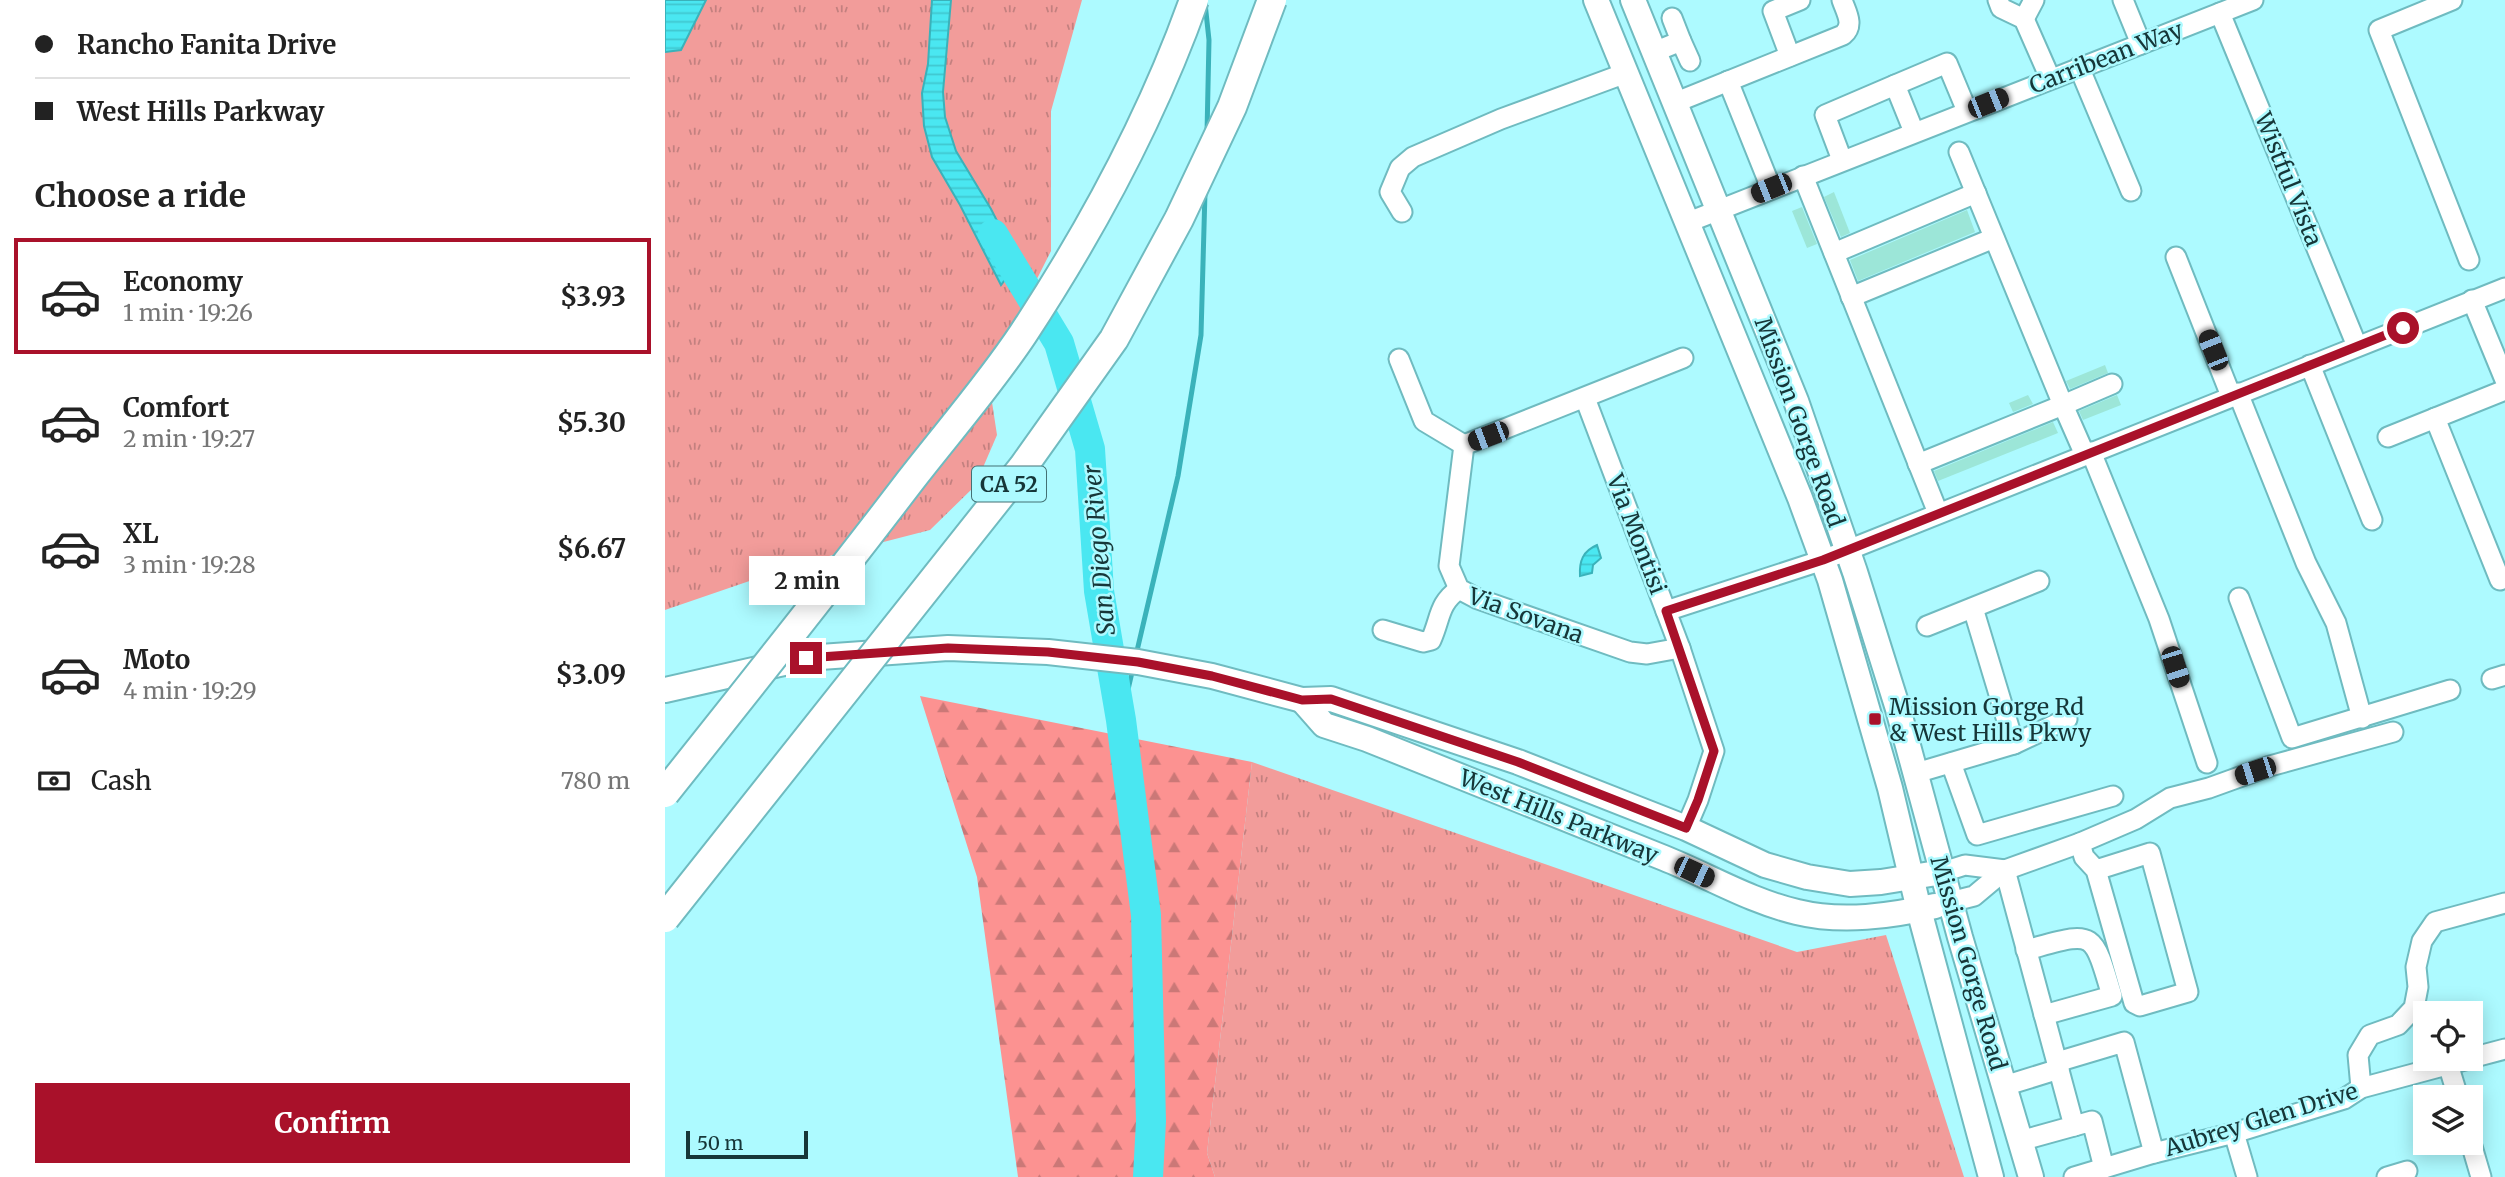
<!DOCTYPE html>
<html lang="en">
<head>
<meta charset="utf-8">
<style>
	:root { --surface:#fff; --page:#f2f2f2; --text:#222; --muted:#767676; --line:#e0e0e0; --accent:#a9112a }
	body { margin:0; font-family:Merriweather,serif; background:var(--page); color:var(--text); height:100vh; display:flex; flex-direction:column; font-size:26px; white-space:nowrap }
	* { box-sizing:border-box; margin:0 }
	p { font-size:23px; color:var(--muted) }
	.icon { flex:none; width:38px; height:38px; fill:none; stroke:currentColor; stroke-width:2; stroke-linecap:round; stroke-linejoin:round }
	.map { position:relative; flex:1; overflow:hidden }
	.drawer { display:flex; flex-direction:column; background:var(--surface); width:665px }
	.drawer>* { flex:none }
	.banner { display:grid; align-content:center; height:154px; padding:0 35px; background:var(--surface) }
	.buttons { position:absolute; left:1748px; top:1001px; display:grid; gap:14px }
	.buttons a { display:grid; place-items:center; width:70px; height:70px; border-radius:0px; background:var(--surface); box-shadow:0 4px 18px #0003; font-size:35px }
	.scale { position:absolute; left:21px; bottom:18px; width:122px; box-sizing:border-box; padding-left:7px; border:4px solid #163638; border-top:0; font-size:19px; line-height:24px; white-space:nowrap; color:#163638; -webkit-text-stroke:5px #adfaff; paint-order:stroke }
	.end { position:absolute; width:32px; height:32px; margin:-16px; border:9px solid #a9112a; background:#fff; box-shadow:0 0 0 4px #fff }
	.from { border-radius:50% }
	.bubble { position:absolute; height:49px; border-radius:0px; background:var(--surface); box-shadow:0 4px 18px #0003; font-size:23px; font-weight:700; line-height:49px; text-align:center }
	.car { position:absolute; width:21px; height:42px; margin:-21px -10px; border-radius:9px; box-shadow:0 0 5px 2px #0007; background:linear-gradient(#222 24%,#8ab4d8 0 40%,#222 0 76%,#8ab4d8 0 86%,#222 0) }
	.banner b { display:flex; align-items:center; gap:24px; height:66px; font-size:26px }
	.banner b+b { border-top:2px solid var(--line) }
	.banner i { width:18px; height:18px; background:var(--text) }
	ul { padding:0; list-style:none }
	li { display:flex; align-items:center; gap:21px; height:116px; margin:0 14px 10px; padding:0 21px; border:4px solid transparent; border-radius:0px }
	li div { flex:1 }
	li b { display:block; font-size:26px }
	li em { font-style:normal; font-weight:700 }
	li.active { border-color:var(--accent) }
	li>.icon { width:63px; height:63px; stroke-width:1.5 }
	h2 { padding:0 35px; font-size:32px; line-height:84px }
	.pay { display:flex; align-items:center; gap:18px; height:77px; padding:0 35px; font-size:26px }
	.pay p { margin-inline-start:auto }
	.action { display:flex; gap:14px; margin-top:auto; padding:14px 35px }
	.action a { flex:1; height:80px; border-radius:0px; background:var(--accent); color:#fff; font-size:28px; font-weight:700; line-height:80px; text-align:center }
	main { display:flex; flex:1; min-height:0 }
	.map>svg:first-child { display:block }
	.grass { fill:url(#grass-tufts) }
	.forest { fill:url(#forest-firs) }
	.water { fill:url(#water-rules); stroke:#3ab2ba; stroke-width:2 }
	.lines { fill:none; stroke-linecap:round; stroke-linejoin:round }
	.stream { stroke:#3ab2ba; stroke-width:5 }
	.river { stroke:#4ae7f1; stroke-width:30 }
	.building { fill:#9ce6d8 }
	.minor-casing { stroke:#6fbbc0; stroke-width:23 }
	.major-casing { stroke:#6fbbc0; stroke-width:28 }
	.minor { stroke:#fff; stroke-width:19 }
	.major { stroke:#fff; stroke-width:24 }
	.highway-bridge-casing { stroke:#6fbbc0; stroke-width:32; stroke-linecap:butt }
	.highway-bridge { stroke:#fff; stroke-width:28 }
	.route { stroke:#a9112a; stroke-width:9 }
	.poi-dot { fill:#a9112a; stroke:#adfaff; stroke-width:2.5 }
	.labels { text-anchor:middle; dominant-baseline:central; stroke-width:5; stroke-linejoin:round; paint-order:stroke }
	.shield { fill:#adfaff; stroke:#437174; stroke-width:2 }
	.shield-label { font-size:21px; font-weight:bold; fill:#163638 }
	.street-label { font-size:23px; fill:#163638; stroke:#adfaff }
	.poi-label { font-size:23px; fill:#163638; stroke:#adfaff; text-anchor:start }
	.water-label { font-size:24px; font-style:italic; fill:#173739; stroke:#adfaff }
</style>
</head>
<body>
<main>
<section class="drawer">
<div class="banner">
<b><i class="from"></i>Rancho Fanita Drive</b>
<b><i></i>West Hills Parkway</b>
</div>
<h2>Choose a ride</h2>
<ul>
<li class="active"><svg class="icon" aria-label="car" viewBox="0 0 24 24"><path d="M5 17H2v-5l4-1 3-4h7l3 4 3 1v5h-3M9 17h6M6 11h13"/><circle cx="7" cy="17" r="2"/><circle cx="17" cy="17" r="2"/></svg><div><b>Economy</b><p>1 min · 19:26</p></div><em>$3.93</em></li>
<li><svg class="icon" aria-label="car" viewBox="0 0 24 24"><path d="M5 17H2v-5l4-1 3-4h7l3 4 3 1v5h-3M9 17h6M6 11h13"/><circle cx="7" cy="17" r="2"/><circle cx="17" cy="17" r="2"/></svg><div><b>Comfort</b><p>2 min · 19:27</p></div><em>$5.30</em></li>
<li><svg class="icon" aria-label="car" viewBox="0 0 24 24"><path d="M5 17H2v-5l4-1 3-4h7l3 4 3 1v5h-3M9 17h6M6 11h13"/><circle cx="7" cy="17" r="2"/><circle cx="17" cy="17" r="2"/></svg><div><b>XL</b><p>3 min · 19:28</p></div><em>$6.67</em></li>
<li><svg class="icon" aria-label="car" viewBox="0 0 24 24"><path d="M5 17H2v-5l4-1 3-4h7l3 4 3 1v5h-3M9 17h6M6 11h13"/><circle cx="7" cy="17" r="2"/><circle cx="17" cy="17" r="2"/></svg><div><b>Moto</b><p>4 min · 19:29</p></div><em>$3.09</em></li>
</ul>
<div class="pay"><svg class="icon" aria-label="cash" viewBox="0 0 24 24"><path d="M3 7h18v10H3z"/><circle cx="12" cy="12" r="2"/></svg>Cash<p>780 m</p></div>
<div class="action"><a>Confirm</a></div>
</section>
<div class="map">
<svg width="1840" height="1177" viewBox="0 0 1840 1177">
	<defs>
		<pattern id="grass-tufts" width="24" height="20" patternUnits="userSpaceOnUse" patternTransform="scale(1.75)"><rect width="24" height="20" fill="#f29c9a"/><path d="M3 7l-1-3M5 7V3M7 7l1-3M15 17l-1-3M17 17v-4M19 17l1-3" fill="none" stroke="#c3807f"/></pattern>
		<pattern id="forest-firs" width="22" height="20" patternUnits="userSpaceOnUse" patternTransform="scale(1.75)"><rect width="22" height="20" fill="#fc9291"/><path d="M5 1l3.5 6h-7zM16 11l3.5 6h-7z" fill="#cb7877"/></pattern>
		<pattern id="water-rules" width="6" height="5" patternUnits="userSpaceOnUse" patternTransform="scale(1.75)"><rect width="6" height="5" fill="#4ae7f1"/><path d="M0 2.5h6" fill="none" stroke="#40c7cf"/></pattern>
	</defs>
	<rect width="100%" height="100%" fill="#adfaff"/>
	<g class="grass">
		<polygon points="0,0 417,0 386,111 386,251 323,376 332,435 310,486 265,530 137,563 0,610"/>
		<polygon points="587,762 1132,952 1221,935 1299,1177 550,1177 542,1153"/>
	</g>
	<polygon class="forest" points="255,696 587,762 542,1153 550,1177 353,1177 312,877"/>
	<g class="water">
		<polygon points="0,0 41,0 16,50 0,52"/>
		<polygon points="267,0 286,0 278,92 280,117 291,151 326,209 353,262 336,285 295,205 267,157 259,126 257,93 263,64"/>
		<path d="M932,545l4,13 -8,7 -1,8 -12,3c-1,-15 3,-25 17,-31z"/>
	</g>
	<g class="lines">
		<g class="stream">
			<polyline points="540,3 544,40 542,133"/>
			<polyline points="471,655 513,476 536,335 540,192"/>
			<polyline points="456,720 468,668"/>
		</g>
		<polyline class="river" points="328,234 394,343 425,449 434,591 456,720 481,915 486,1121 483,1177"/>
	</g>
	<g class="building">
		<polygon points="1169,192 1185,233 1176,237 1159,197"/>
		<polygon points="1137,207 1152,244 1142,248 1127,211"/>
		<polygon points="1302,210 1310,232 1193,281 1185,260"/>
		<polygon points="1440,365 1443,373 1405,389 1401,381"/>
		<polygon points="1363,395 1368,404 1348,412 1344,403"/>
		<polygon points="1452,395 1456,405 1418,420 1414,411"/>
		<polygon points="1388,422 1393,433 1273,481 1269,471"/>
	</g>
	<g class="lines">
		<defs>
			<g id="minor">
				<polyline points="1333,0 1336,8 1359,19 1385,78"/>
				<polyline points="1458,0 1476,44"/>
				<polyline points="1787,0 1714,30 1804,260"/>
				<polyline points="1555,13 1692,346"/>
				<polyline points="1359,19 1369,0"/>
				<polyline points="1016,41 1025,61"/>
				<polyline points="989,52 1016,41 1007,18"/>
				<polyline points="1125,56 1108,11 1135,0"/>
				<polyline points="1414,67 1466,191"/>
				<polyline points="1063,81 1106,188"/>
				<polyline points="1230,85 1282,63 1302,111"/>
				<path d="M1009,103l169,-68c12,-10 3,-23 -1,-35"/>
				<polyline points="1294,152 1398,405 1447,384"/>
				<polyline points="1177,160 1160,115 1230,85 1249,132"/>
				<polyline points="1138,176 1273,513"/>
				<polyline points="737,212 725,192 735,168 748,157 836,119 961,73"/>
				<polyline points="1021,223 1588,0"/>
				<polyline points="1169,253 1311,193"/>
				<polyline points="1511,257 1566,396"/>
				<polyline points="1186,297 1329,238"/>
				<polyline points="1807,300 1840,380"/>
				<polyline points="734,359 759,421 799,445"/>
				<polyline points="1645,365 1707,520"/>
				<polyline points="1573,393 1641,563 1671,623 1697,718"/>
				<polyline points="920,398 1015,648 1049,751 1033,800 1021,828"/>
				<polyline points="1770,418 1835,580"/>
				<polyline points="1723,437 1840,390"/>
				<polyline points="1426,452 1494,619 1542,763"/>
				<polyline points="1253,464 1398,405 1420,455"/>
				<polyline points="1574,598 1627,738 1785,690"/>
				<polyline points="1308,608 1349,744"/>
				<polyline points="1001,611 1158,560 1840,288"/>
				<polyline points="1262,626 1374,581"/>
				<path d="M718,630l40,12 8,-2c10,-22 7,-36 28,-51"/>
				<polyline points="1015,648 982,654 965,652 813,599 794,589 784,566 799,445 1018,358"/>
				<polyline points="1827,679 1840,675"/>
				<polyline points="1286,763 1312,835 1448,796"/>
				<polyline points="1251,773 1349,744 1402,719"/>
				<polyline points="1415,843 1419,857 1431,870 1469,1003 1475,1006 1523,992 1485,853 1431,870"/>
				<polyline points="1340,870 1409,1126 1355,1141"/>
				<polyline points="1278,872 1300,865 1340,870"/>
				<polyline points="1285,902 1309,896 1340,870 1415,843 1471,819 1505,798 1544,788 1605,766 1728,732"/>
				<path d="M1361,950c68,-18 66,-23 86,46l-68,19"/>
				<polyline points="1806,1058 1840,1049"/>
				<polyline points="1392,1062 1459,1042 1489,1153"/>
				<polyline points="1783,1064 1793,1097"/>
				<polyline points="1339,1086 1394,1069"/>
				<polyline points="1696,1088 1693,1055 1705,1035 1733,1025 1749,1008 1753,987 1751,967 1757,941 1770,922 1840,903"/>
				<polyline points="1409,1126 1427,1121 1439,1168"/>
				<polyline points="1569,1133 1582,1177"/>
				<polyline points="1806,1143 1816,1177"/>
				<polyline points="1409,1177 1489,1153 1569,1133 1679,1099 1696,1088 1804,1059"/>
				<polyline points="1722,1177 1742,1171"/>
			</g>
			<g id="major">
				<polyline points="931,0 1135,498 1165,580 1225,788 1254,910 1326,1177"/>
				<polyline points="968,0 1131,401 1190,572 1233,709 1295,937 1366,1177"/>
				<polyline points="0,690 141,658 283,648 383,652 473,662 547,676 637,700 666,699 853,762 1021,828 1100,865 1142,877 1185,884 1216,882 1278,872"/>
				<path d="M637,700l22,25 43,14c99,39 198,79 297,119 45,18 86,43 133,54 45,11 94,4 138,-6"/>
			</g>
		</defs>
		<use href="#minor" class="minor-casing"/>
		<use href="#major" class="major-casing"/>
		<use href="#minor" class="minor"/>
		<use href="#major" class="major"/>
		<defs>
			<g id="highway-bridge">
				<path d="M0,793c83,-104 165,-207 245,-312 38,-49 79,-96 113,-147 69,-105 129,-216 171,-334"/>
				<polyline points="0,918 358,467 449,339 514,219 567,107 607,0"/>
			</g>
		</defs>
		<use href="#highway-bridge" class="highway-bridge-casing"/>
		<use href="#highway-bridge" class="highway-bridge"/>
	</g>
	<g class="lines">
		<polyline class="route" points="141,658 283,648 383,652 473,662 547,676 637,700 666,699 853,762 1021,828 1033,800 1049,751 1001,611 1158,560 1738,328"/>
	</g>
	<rect class="poi-dot" x="1203" y="712" width="14" height="14" rx="3.5"/>
	<g class="labels">
		<rect class="shield" x="307" y="466.5" width="74" height="35" rx="5"/>
		<g class="shield-label">
			<text x="344" y="484">CA 52</text>
		</g>
		<g class="street-label">
			<text transform="translate(1441 57) rotate(-21)">Carribean Way</text>
			<text transform="translate(1624 179) rotate(68)">Wistful Vista</text>
			<text transform="translate(1135 422) rotate(70)">Mission Gorge Road</text>
			<text transform="translate(972 534) rotate(69)">Via Montisi</text>
			<text transform="translate(861 615) rotate(20)">Via Sovana</text>
			<text transform="translate(894 816) rotate(22)">West Hills Parkway</text>
			<text transform="translate(1304 963) rotate(74)">Mission Gorge Road</text>
			<text transform="translate(1596 1119) rotate(-17)">Aubrey Glen Drive</text>
		</g>
		<g class="poi-label">
			<text x="1224" y="706">Mission Gorge Rd<tspan x="1224" dy="26">&amp; West Hills Pkwy</tspan></text>
		</g>
		<g class="water-label">
			<text transform="translate(434 550) rotate(-95)">San Diego River</text>
		</g>
	</g>
</svg>
<div class="buttons">
<a><svg class="icon" aria-label="locate" viewBox="0 0 24 24"><circle cx="12" cy="12" r="6"/><path d="M12 2v4M12 18v4M2 12h4M18 12h4"/></svg></a>
<a><svg class="icon" aria-label="layers" viewBox="0 0 24 24"><path d="M12 4l9 5-9 5-9-5zM3 14l9 5 9-5"/></svg></a>
</div>
<div class="scale">50 m</div>
<i class="end from" style="left:1738px;top:328px"></i>
<i class="end" style="left:141px;top:658px"></i>
<div class="bubble" style="left:84px;top:556px;width:116px">2 min</div>
<i class="car" style="left:1323px;top:103px;rotate:68deg"></i>
<i class="car" style="left:1106px;top:188px;rotate:248deg"></i>
<i class="car" style="left:1548px;top:350px;rotate:338deg"></i>
<i class="car" style="left:823px;top:436px;rotate:249deg"></i>
<i class="car" style="left:1510px;top:667px;rotate:162deg"></i>
<i class="car" style="left:1590px;top:771px;rotate:252deg"></i>
<i class="car" style="left:1029px;top:872px;rotate:115deg"></i>
</div>
</main>
</body>
</html>
